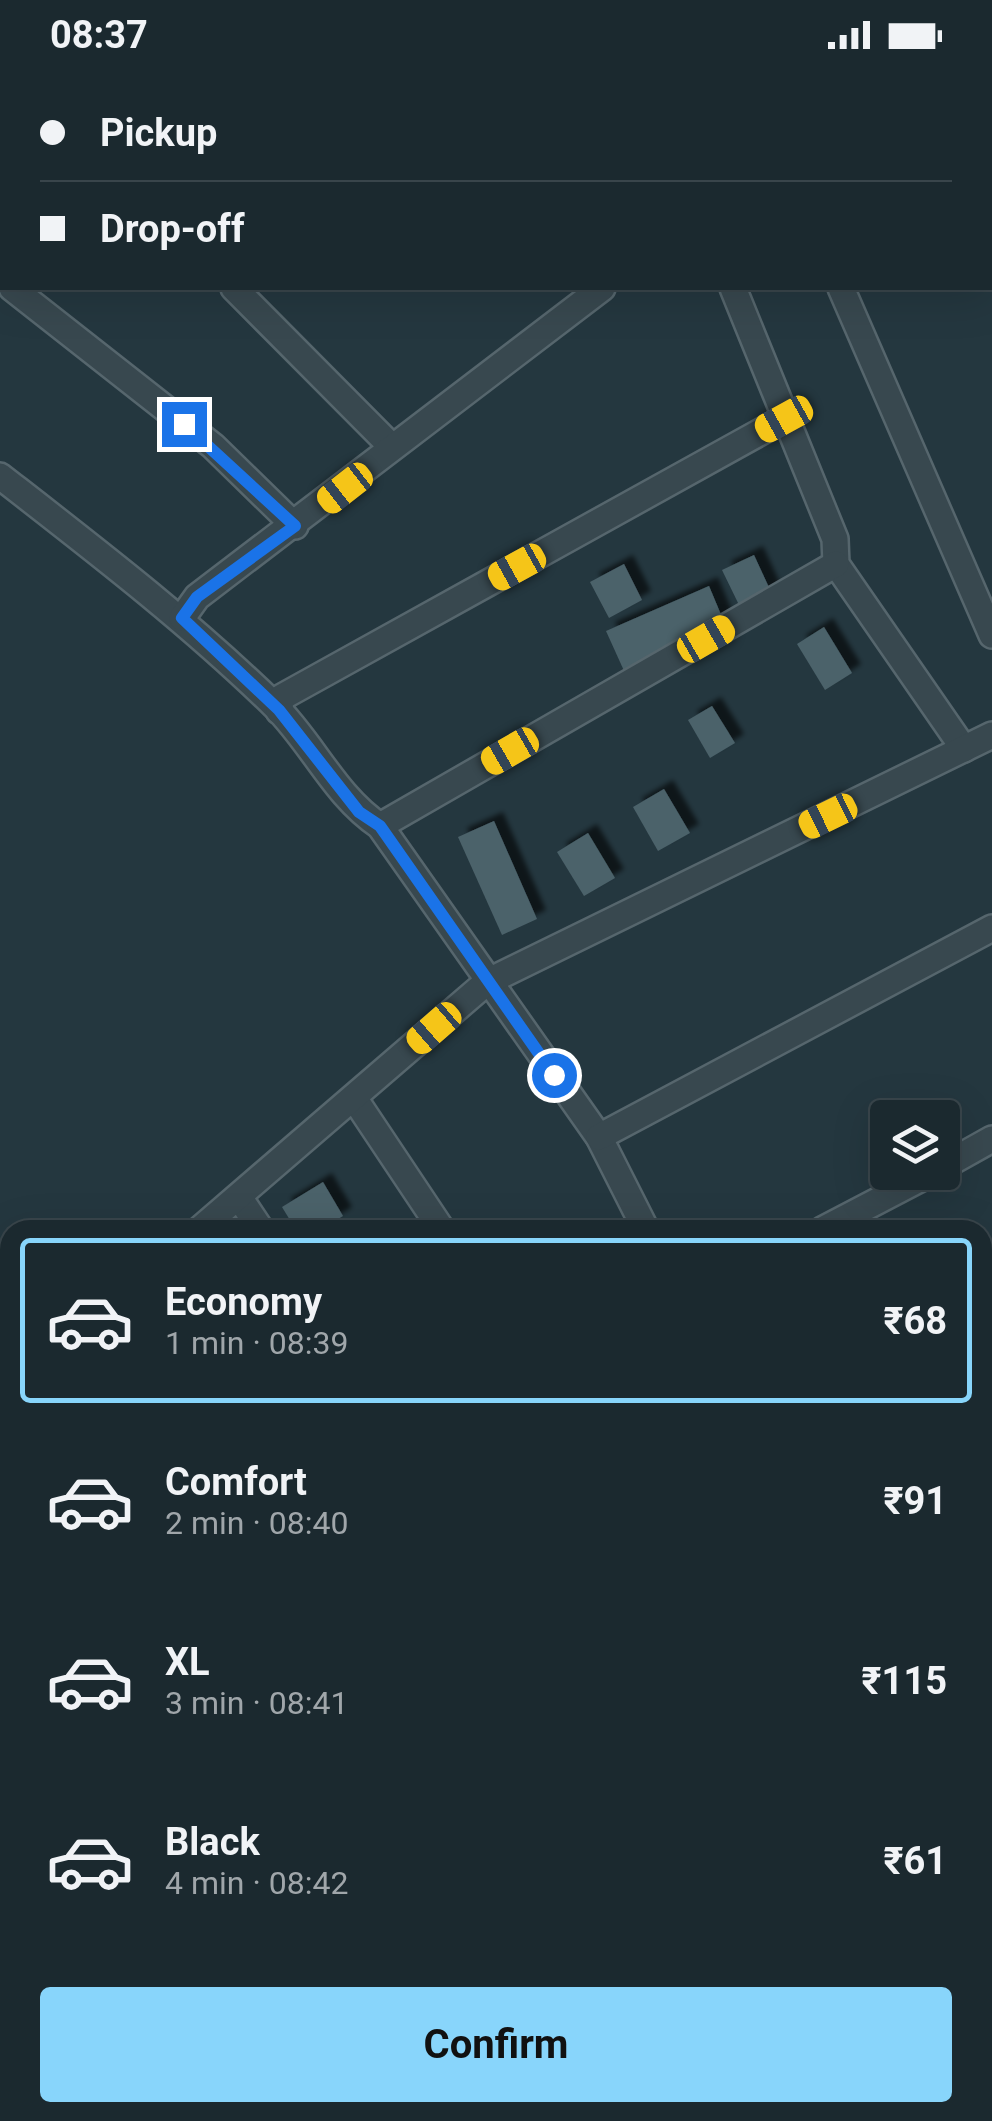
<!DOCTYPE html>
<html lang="en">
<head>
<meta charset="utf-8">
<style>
	:root { --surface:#1b292f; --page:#28353b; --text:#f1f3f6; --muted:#a0a6aa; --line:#39454b; --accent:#88d5fb }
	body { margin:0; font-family:Roboto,sans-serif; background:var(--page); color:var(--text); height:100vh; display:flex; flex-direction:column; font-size:38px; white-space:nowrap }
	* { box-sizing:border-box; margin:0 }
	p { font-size:32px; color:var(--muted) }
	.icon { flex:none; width:55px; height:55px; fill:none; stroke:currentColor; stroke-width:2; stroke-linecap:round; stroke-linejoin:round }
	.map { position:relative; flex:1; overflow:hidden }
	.side { position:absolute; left:0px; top:1150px; width:992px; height:902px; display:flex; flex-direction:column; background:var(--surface); border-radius:30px 30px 0 0; box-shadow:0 10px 40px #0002,0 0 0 2px var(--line) }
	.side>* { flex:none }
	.guide { position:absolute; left:0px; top:0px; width:992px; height:220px; box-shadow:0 10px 40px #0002,0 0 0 2px var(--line); display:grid; align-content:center; height:220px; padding:0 40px; background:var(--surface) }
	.buttons { position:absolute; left:870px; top:1030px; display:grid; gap:20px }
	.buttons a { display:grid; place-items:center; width:90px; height:90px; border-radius:10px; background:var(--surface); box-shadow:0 10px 40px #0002,0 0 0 2px var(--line); font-size:50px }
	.end { position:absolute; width:45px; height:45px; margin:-22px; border:12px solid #1a73e8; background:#fff; box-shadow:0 0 0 5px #fff }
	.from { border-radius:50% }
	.car { position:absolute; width:30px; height:60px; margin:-30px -15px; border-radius:12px; box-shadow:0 0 8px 2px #0007; background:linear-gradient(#f5c518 24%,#345 0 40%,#f5c518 0 76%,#345 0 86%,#f5c518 0) }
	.guide b { display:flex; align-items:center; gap:35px; height:95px; font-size:38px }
	.guide b+b { border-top:2px solid var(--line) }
	.guide i { width:25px; height:25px; background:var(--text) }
	ul { padding:18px 0 0; list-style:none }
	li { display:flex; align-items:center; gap:30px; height:165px; margin:0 20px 15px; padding:0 20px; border:5px solid transparent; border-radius:10px }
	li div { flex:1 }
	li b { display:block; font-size:38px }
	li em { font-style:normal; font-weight:700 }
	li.on { border-color:var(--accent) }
	li>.icon { width:90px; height:90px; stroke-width:1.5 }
	.action { display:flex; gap:20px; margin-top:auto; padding:20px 40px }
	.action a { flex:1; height:115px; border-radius:10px; background:var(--accent); color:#111; font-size:40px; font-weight:700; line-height:115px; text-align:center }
	.status { display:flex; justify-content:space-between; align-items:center; height:70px; padding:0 50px; background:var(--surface); direction:ltr }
	.status svg { height:28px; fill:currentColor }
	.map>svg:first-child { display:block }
	.building { fill:#4c626a; filter:url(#shadow) }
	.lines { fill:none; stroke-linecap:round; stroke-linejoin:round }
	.minor-casing { stroke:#56666d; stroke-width:30 }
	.minor { stroke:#38484f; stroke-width:25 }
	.route { stroke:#1a73e8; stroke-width:12 }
</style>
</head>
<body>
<div class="status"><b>08:37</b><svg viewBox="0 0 49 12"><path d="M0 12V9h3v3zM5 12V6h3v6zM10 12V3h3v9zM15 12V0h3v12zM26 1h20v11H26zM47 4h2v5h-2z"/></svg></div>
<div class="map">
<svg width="992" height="2051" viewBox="0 0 992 2051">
	<defs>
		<filter id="shadow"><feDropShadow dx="9" dy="-9" stdDeviation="2.5" flood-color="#0009"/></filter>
	</defs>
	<rect width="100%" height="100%" fill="#24373f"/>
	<g class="building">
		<polygon points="754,485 772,524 741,539 722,500"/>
		<polygon points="624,494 642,530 609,548 590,512"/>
		<polygon points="709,516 727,559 625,603 606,561"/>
		<polygon points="824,557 852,603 825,620 797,574"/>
		<polygon points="712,636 735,673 710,688 688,650"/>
		<polygon points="664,719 690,763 658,781 633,737"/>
		<polygon points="494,751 537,849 502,865 458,767"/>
		<polygon points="588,763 615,808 584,826 557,782"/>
		<polygon points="323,1112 343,1146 320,1160 296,1160 282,1137"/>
		<polygon points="10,1429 10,1488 0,1476 0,1437"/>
		<polygon points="10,1512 10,1578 0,1586 0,1520"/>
		<polygon points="10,1868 10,1918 0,1905 0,1875"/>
		<polygon points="0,1992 10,2007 10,2023 0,2030"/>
	</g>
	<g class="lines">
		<defs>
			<g id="minor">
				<polyline points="530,0 531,2"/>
				<polyline points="751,0 752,2"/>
				<polyline points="878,2 880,0"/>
				<polyline points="12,218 213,376 295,456"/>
				<polyline points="234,218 391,376"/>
				<polyline points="733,218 835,469 836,494 964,679"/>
				<polyline points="841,218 992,565"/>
				<path d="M0,406c95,74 189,146 275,230 38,38 60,90 105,120l219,311 47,93"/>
				<polyline points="182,548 197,527 602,218"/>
				<polyline points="279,641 282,627 784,349"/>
				<polyline points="380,756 836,494"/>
				<polyline points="354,1028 442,1160"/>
				<polyline points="599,1067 992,858"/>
				<polyline points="942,1097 992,1069"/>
				<polyline points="239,1127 261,1160"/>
				<polyline points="199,1160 487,912 992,665"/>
				<polyline points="822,1160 933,1102"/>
				<polyline points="982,1300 992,1294"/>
				<polyline points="0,1337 10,1328"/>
				<polyline points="0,1367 10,1381"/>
				<polyline points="0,1636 10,1630"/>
				<polyline points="982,1656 992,1652"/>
				<polyline points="982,1800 992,1795"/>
				<polyline points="0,1854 10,1848"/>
				<polyline points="982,1866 992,1883"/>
				<polyline points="982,1929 992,1923"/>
				<polyline points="444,2042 447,2051"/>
				<polyline points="11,2051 24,2042"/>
				<polyline points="267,2051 280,2042"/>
				<polyline points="510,2051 524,2042"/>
				<polyline points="757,2051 773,2042"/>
			</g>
		</defs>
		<use href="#minor" class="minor-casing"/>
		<use href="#minor" class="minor"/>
	</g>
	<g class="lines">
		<polyline class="route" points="184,354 295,456 197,527 182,548 279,640 359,742 380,756 554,1005"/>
	</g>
</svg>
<div class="buttons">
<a><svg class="icon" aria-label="layers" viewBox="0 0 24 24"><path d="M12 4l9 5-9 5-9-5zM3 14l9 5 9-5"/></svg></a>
</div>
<i class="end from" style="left:554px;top:1005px"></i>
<i class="end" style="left:184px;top:354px"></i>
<i class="car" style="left:784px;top:349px;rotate:241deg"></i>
<i class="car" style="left:345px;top:418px;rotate:232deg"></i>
<i class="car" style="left:517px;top:497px;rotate:241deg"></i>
<i class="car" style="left:706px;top:569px;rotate:60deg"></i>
<i class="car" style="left:510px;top:681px;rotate:240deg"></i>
<i class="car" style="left:828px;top:746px;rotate:244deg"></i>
<i class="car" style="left:434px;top:958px;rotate:229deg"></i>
<div class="guide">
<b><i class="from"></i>Pickup</b>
<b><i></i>Drop-off</b>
</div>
<section class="side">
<ul>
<li class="on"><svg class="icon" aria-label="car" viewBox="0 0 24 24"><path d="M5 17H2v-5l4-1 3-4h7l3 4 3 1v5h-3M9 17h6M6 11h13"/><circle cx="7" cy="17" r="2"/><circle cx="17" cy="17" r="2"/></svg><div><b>Economy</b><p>1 min · 08:39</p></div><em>₹68</em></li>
<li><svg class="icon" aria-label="car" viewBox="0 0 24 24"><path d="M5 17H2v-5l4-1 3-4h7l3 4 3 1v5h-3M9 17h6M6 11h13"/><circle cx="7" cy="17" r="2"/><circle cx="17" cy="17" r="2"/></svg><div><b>Comfort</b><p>2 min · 08:40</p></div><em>₹91</em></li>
<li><svg class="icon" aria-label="car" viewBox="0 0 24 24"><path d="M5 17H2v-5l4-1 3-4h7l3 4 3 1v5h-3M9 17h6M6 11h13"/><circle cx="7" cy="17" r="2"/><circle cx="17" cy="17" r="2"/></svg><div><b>XL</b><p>3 min · 08:41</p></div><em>₹115</em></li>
<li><svg class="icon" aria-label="car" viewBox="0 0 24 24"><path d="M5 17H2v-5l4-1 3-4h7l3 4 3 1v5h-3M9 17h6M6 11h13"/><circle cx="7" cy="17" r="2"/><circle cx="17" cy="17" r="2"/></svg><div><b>Black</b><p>4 min · 08:42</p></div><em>₹61</em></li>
</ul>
<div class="action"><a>Confirm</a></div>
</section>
</div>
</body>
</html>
